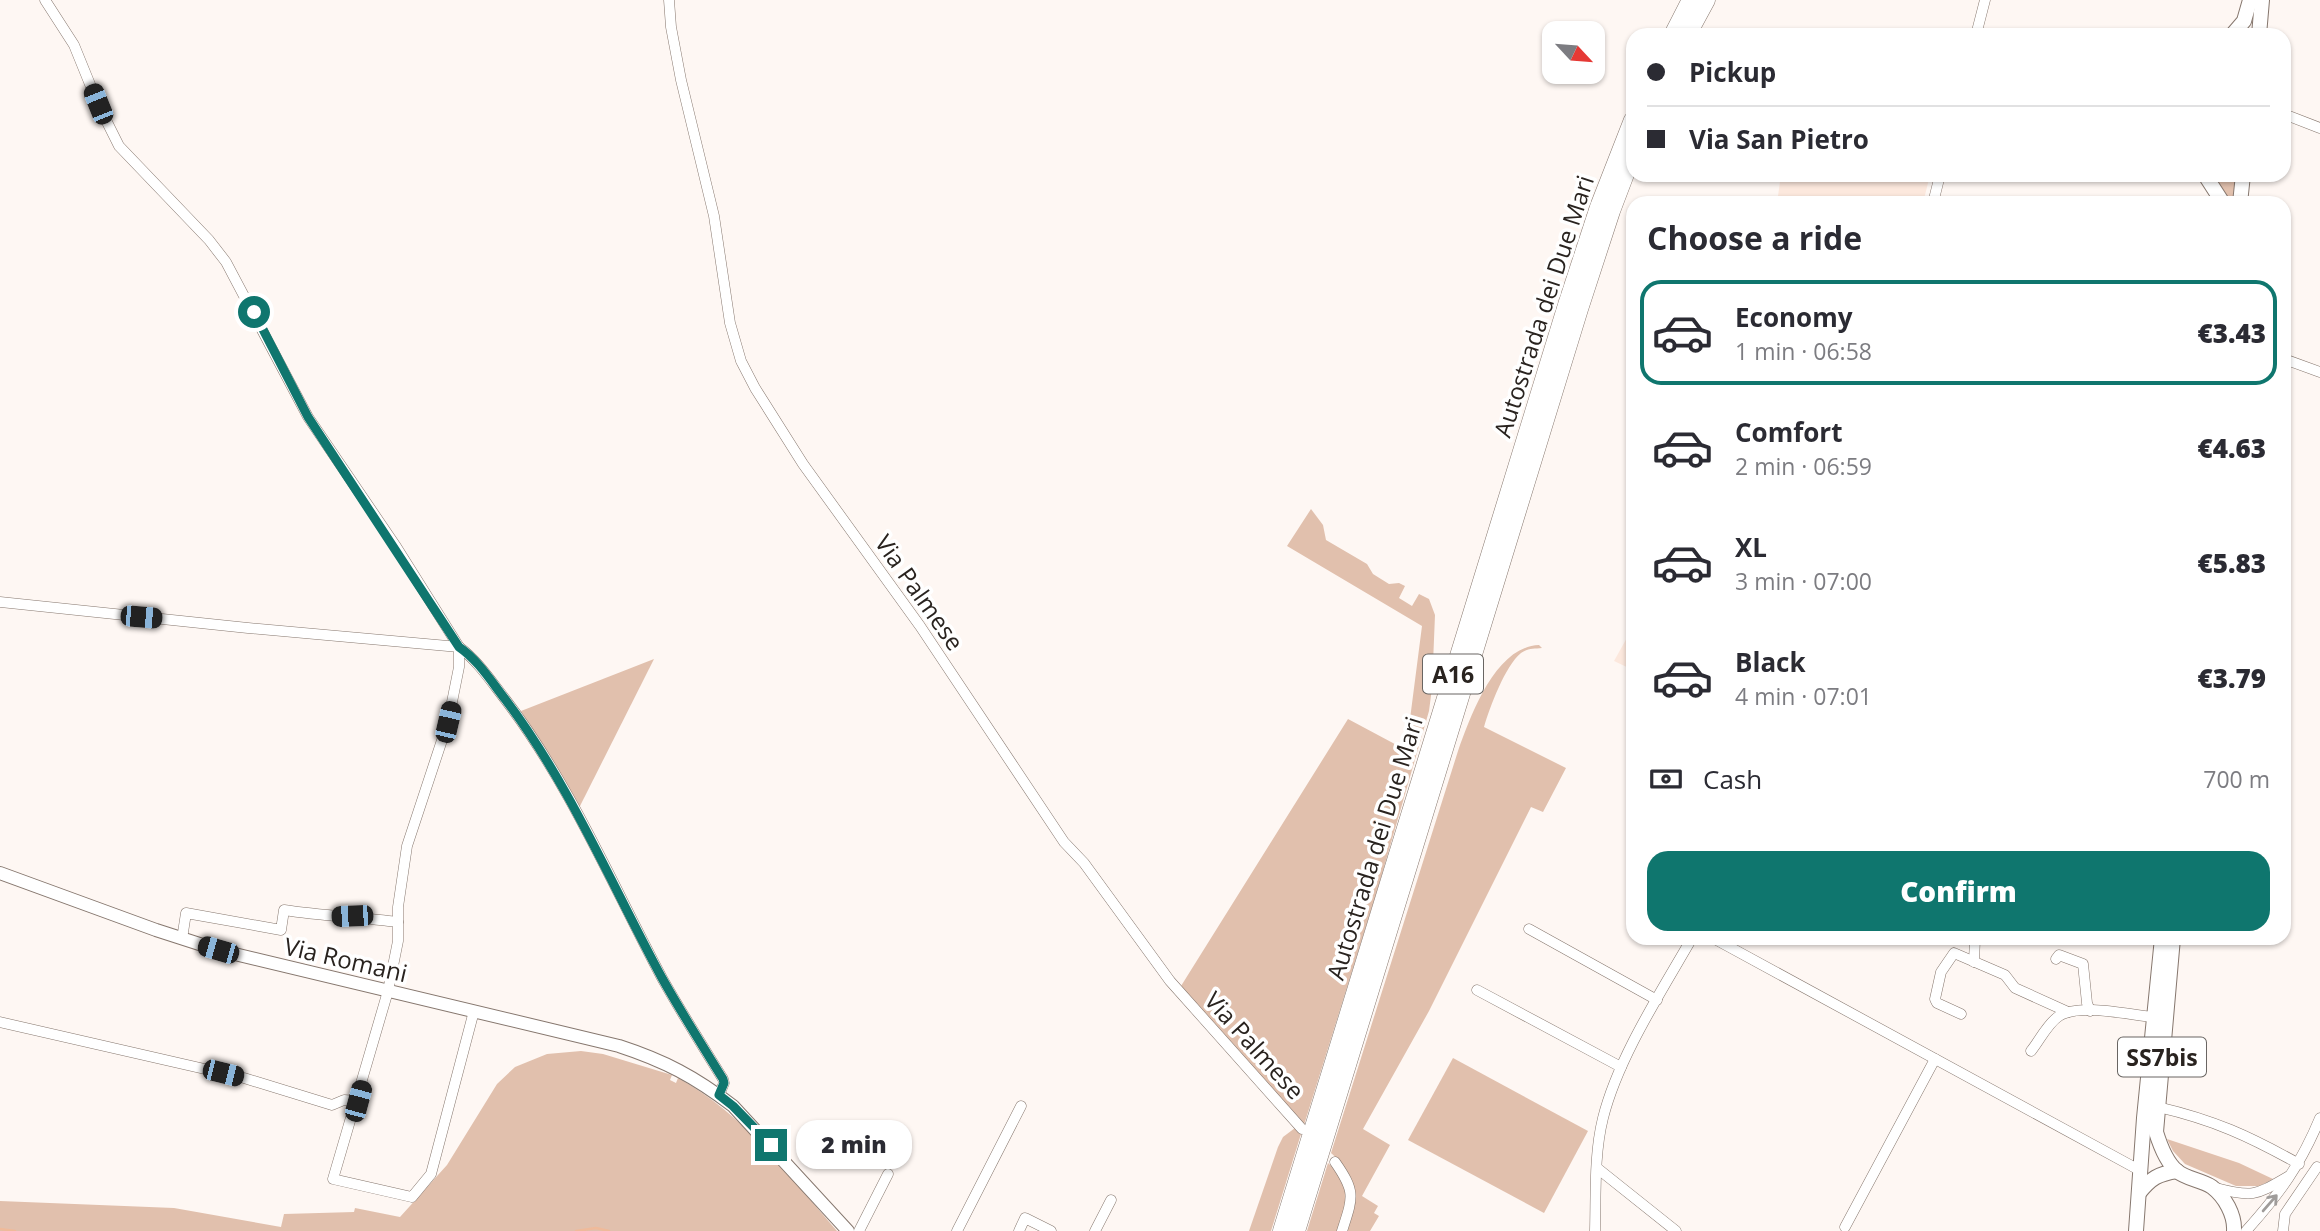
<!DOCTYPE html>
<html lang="en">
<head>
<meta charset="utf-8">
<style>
	:root { --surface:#fff; --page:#f2f2f3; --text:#2b2b33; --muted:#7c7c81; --line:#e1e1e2; --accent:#0f766e }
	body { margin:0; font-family:"Open Sans",sans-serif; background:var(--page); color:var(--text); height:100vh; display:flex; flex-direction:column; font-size:26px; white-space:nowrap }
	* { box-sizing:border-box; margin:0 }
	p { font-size:23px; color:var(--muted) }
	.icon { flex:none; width:38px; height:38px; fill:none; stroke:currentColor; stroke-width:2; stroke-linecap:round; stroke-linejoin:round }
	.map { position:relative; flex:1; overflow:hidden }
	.drawer { position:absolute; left:1626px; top:196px; width:665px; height:749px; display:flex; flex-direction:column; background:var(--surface); border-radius:21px; box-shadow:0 2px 5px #0004 }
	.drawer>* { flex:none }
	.banner { position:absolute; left:1626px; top:28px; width:665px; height:154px; border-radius:21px; box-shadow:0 2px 5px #0004; display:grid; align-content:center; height:154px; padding:0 21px; background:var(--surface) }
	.needle { width:46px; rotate:116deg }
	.fabs { position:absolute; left:1542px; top:21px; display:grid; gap:14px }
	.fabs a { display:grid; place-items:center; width:63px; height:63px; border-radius:14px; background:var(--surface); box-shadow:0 2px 5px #0004; font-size:35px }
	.end { position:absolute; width:32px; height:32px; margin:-16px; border:9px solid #0f766e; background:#fff; box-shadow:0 0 0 4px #fff }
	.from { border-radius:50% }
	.bubble { position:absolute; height:49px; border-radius:21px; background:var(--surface); box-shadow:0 2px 5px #0004; font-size:23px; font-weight:800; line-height:49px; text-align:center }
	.car { position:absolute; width:21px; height:42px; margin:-21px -10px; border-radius:9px; box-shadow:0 0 5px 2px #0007; background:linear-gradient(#222 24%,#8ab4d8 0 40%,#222 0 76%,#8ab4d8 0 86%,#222 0) }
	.banner b { display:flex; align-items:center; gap:24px; height:66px; font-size:26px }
	.banner b+b { border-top:2px solid var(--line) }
	.banner i { width:18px; height:18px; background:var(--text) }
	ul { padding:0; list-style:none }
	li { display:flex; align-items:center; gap:21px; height:105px; margin:0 14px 10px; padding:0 7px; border:4px solid transparent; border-radius:21px }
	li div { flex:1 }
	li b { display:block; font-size:26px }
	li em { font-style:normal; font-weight:800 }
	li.active { border-color:var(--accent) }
	li>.icon { width:63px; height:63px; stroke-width:1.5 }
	h2 { padding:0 21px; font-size:32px; line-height:84px }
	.pay { display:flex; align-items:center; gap:18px; height:77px; padding:0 21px; font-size:26px }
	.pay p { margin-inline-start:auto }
	.button { display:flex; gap:14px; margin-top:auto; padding:14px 21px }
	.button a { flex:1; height:80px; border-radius:21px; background:var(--accent); color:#fff; font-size:28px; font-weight:800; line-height:80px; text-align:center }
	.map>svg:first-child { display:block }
	.built { fill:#fce8dd }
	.green { fill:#e1c0ad }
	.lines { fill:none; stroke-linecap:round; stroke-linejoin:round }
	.stream { stroke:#efba9a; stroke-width:2.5 }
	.minor-casing { stroke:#86776e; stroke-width:11 }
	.tertiary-casing { stroke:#86776e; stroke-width:14 }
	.primary-casing { stroke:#86776e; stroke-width:16 }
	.motorway-casing { stroke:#86776e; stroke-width:19 }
	.minor { stroke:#fff; stroke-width:10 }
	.tertiary { stroke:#fff; stroke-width:12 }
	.primary { stroke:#fff; stroke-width:14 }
	.motorway { stroke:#fff; stroke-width:18 }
	.oneway { stroke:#9f9c9a }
	.route { stroke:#0f766e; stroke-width:9 }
	.labels { text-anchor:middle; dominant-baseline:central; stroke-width:7; stroke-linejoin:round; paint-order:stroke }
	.shield { fill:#fff; stroke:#696562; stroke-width:2 }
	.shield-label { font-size:23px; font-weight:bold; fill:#29231f }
	.street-label { font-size:24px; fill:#29231f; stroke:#fff }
</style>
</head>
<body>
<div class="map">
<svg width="2320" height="1231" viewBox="0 0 2320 1231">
	<rect width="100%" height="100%" fill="#fef7f3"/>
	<g class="built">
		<polygon points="1781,175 1930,175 1923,203 1777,203"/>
		<polygon points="1633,627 1633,670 1614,661"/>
	</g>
	<g class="green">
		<polygon points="2209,175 2240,175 2238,197 2227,201"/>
		<polygon points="1311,509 1323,525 1326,540 1367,564 1373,574 1389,584 1399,583 1405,586 1399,598 1412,606 1419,594 1429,599 1435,615 1432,688 1429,711 1378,888 1304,1125 1181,986 1348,719 1406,750 1422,626 1287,546"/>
		<path d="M1539,645l3,3c-8,1 -14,0 -21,5 -16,13 -31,54 -37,74l82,41 -23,44 -12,-5 -102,204 -66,118 27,16 -28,51 16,10 -4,7 5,3 -9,15h-25c13,-33 15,-53 -14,-78l127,-402c13,-36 37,-104 81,-106z"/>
		<polygon points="654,659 579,808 521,711"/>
		<path d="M581,1051l22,3 69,21 -2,5 6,3 2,-5c65,35 111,98 159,153h-837v-30l174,7 107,19 3,-13 70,-2 1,-4 45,9 47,-52 50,-81 18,-17 32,-13z"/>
		<polygon points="1453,1058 1588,1131 1544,1213 1408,1140"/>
		<polygon points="1295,1128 1301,1134 1271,1231 1249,1231 1278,1147 1283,1137"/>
		<polygon points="2167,1139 2239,1163 2273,1179 2260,1186 2236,1186 2185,1164 2173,1151"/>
		<path d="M1328,1163c25,22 20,40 10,68h-31z"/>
	</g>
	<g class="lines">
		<g class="stream">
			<polyline points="0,1229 15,1231"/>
			<polyline points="576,1231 596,1228 609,1231"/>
		</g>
		<defs>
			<g id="minor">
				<path d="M45,0l29,45 24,59 21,42 90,94 17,22 82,155 87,128 64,102c18,13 32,34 46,52 65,85 107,185 157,279 19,34 40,67 61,101l1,4 -5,12"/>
				<polyline points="669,0 671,27 681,80 714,216 730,323 741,361 755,388 803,464 920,626 1064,842 1084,863 1170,981 1302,1129"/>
				<polyline points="1976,35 1985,0"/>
				<polyline points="2284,114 2320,128"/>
				<polyline points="1933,203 1940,175"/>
				<polyline points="2284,359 2320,372"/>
				<polyline points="0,602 248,628 459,647"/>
				<polyline points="459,647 459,667 448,722 407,846 398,907 398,941 388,991 333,1179 412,1197 431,1174 474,1011"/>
				<polyline points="1529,929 1657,1000"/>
				<polyline points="1713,938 2141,1171"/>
				<path d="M182,939l4,-26 95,17 3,-20c38,6 76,7 114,12"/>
				<polyline points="2056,959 2059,955 2083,964 2087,1003 2090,1011"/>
				<polyline points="1974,962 1975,938"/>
				<polyline points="1477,990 1621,1067"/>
				<polyline points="1961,1014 1937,1003 1935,999 1941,972 1954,953 2005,975 2015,988 2068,1012"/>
				<polyline points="0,1022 244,1078 332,1105 344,1100 357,1101"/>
				<path d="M2031,1051c9,-11 16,-27 28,-35 20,-13 71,-1 95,1"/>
				<path d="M2158,1107c56,13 91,29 141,57"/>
				<path d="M1335,1162c21,30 18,35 7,69"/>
				<polyline points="1597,1168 1676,1231"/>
				<path d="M2216,1188c38,10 40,7 73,-12"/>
				<polyline points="1845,1227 1935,1059"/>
				<polyline points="859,1231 888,1174"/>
				<polyline points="957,1231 1021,1106"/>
				<polyline points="1019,1231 1025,1218 1051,1231"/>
				<polyline points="1095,1231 1111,1200"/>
				<path d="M1595,1231c1,-37 -1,-77 8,-113 15,-60 58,-126 89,-180"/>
				<path d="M2246,1231c34,-38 54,-65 74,-113"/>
				<polyline points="2283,1231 2285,1214 2317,1167"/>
			</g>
			<path id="tertiary" d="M0,873l156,57 62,20 401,96c46,15 76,31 114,60l115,125"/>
			<g id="primary">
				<polyline points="2232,35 2244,21 2250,0"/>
				<polyline points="2259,35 2262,0"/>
				<polyline points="2205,175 2223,203"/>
				<polyline points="2240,203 2243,175"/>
				<path d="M2173,938l-17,194c4,13 10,30 21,39 9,8 25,9 35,16 13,10 23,28 22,44"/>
				<path d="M2139,1193c12,-15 19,-19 38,-22"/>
				<polyline points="2136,1231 2144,1118 2162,938"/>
			</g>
			<g id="motorway">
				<polyline points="1673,35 1691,0"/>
				<polyline points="1687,35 1706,0"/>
				<polyline points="1282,1231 1567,305 1599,207 1633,120"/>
				<polyline points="1296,1231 1579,309 1611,211 1633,153"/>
			</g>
		</defs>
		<use href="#minor" class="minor-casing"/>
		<use href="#tertiary" class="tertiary-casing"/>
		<use href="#primary" class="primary-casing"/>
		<use href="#motorway" class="motorway-casing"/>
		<use href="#minor" class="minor"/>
		<use href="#tertiary" class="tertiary"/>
		<use href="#primary" class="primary"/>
		<use href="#motorway" class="motorway"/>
	</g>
	<defs><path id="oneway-shaft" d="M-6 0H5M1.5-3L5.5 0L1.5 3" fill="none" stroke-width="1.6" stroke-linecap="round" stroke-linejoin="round" transform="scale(1.75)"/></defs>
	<use class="oneway" href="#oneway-shaft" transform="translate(2270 1203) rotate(-49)"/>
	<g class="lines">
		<path class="route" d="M254,312l54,105 151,230c19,13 32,34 46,52 65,86 106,185 157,279 19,34 40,67 61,101l1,4 -5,12 14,11 38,39"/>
	</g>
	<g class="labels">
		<g class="shield">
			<rect x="1423" y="654.5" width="60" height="39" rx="5"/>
			<rect x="2118" y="1037.5" width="88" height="39" rx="5"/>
		</g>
		<g class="shield-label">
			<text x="1453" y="674">A16</text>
			<text x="2162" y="1057">SS7bis</text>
		</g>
		<g class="street-label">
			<text transform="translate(1543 306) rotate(-72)">Autostrada dei Due Mari</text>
			<text transform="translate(920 592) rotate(55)">Via Palmese</text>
			<text transform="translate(1374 848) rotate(-73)">Autostrada dei Due Mari</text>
			<text transform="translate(346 959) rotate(13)">Via Romani</text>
			<text transform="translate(1255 1045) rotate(48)">Via Palmese</text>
		</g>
	</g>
</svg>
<div class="fabs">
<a><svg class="needle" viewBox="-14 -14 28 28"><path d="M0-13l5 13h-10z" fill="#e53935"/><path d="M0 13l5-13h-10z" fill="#7c7c81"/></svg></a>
</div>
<i class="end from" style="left:254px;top:312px"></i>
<i class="end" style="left:771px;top:1145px"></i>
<div class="bubble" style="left:796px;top:1120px;width:116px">2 min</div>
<i class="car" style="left:98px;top:104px;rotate:338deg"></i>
<i class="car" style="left:141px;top:617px;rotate:95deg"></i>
<i class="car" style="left:448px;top:722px;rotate:13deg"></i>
<i class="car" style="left:352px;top:916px;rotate:268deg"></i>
<i class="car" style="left:218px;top:950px;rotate:286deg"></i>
<i class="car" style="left:223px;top:1073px;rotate:104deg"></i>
<i class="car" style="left:358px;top:1101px;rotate:15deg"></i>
<div class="banner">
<b><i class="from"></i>Pickup</b>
<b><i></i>Via San Pietro</b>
</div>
<section class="drawer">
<h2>Choose a ride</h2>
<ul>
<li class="active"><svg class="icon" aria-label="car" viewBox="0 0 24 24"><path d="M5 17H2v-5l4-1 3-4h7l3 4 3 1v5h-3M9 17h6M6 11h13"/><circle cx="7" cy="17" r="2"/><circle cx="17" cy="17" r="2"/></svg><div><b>Economy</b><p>1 min · 06:58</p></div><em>€3.43</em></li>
<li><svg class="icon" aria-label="car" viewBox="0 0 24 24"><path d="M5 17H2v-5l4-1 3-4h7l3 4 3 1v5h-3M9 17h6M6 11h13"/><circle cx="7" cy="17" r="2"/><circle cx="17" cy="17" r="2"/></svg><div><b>Comfort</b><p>2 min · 06:59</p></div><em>€4.63</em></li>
<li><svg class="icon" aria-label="car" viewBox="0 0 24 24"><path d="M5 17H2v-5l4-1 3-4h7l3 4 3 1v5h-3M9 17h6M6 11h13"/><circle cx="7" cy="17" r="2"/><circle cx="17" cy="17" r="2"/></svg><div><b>XL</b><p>3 min · 07:00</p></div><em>€5.83</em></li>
<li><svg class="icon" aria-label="car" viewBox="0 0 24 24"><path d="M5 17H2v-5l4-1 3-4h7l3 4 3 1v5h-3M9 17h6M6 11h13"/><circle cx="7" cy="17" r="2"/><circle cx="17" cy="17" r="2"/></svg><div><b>Black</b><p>4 min · 07:01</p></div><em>€3.79</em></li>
</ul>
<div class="pay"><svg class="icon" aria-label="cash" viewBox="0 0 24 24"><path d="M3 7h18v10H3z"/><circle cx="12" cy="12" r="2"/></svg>Cash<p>700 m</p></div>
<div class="button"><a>Confirm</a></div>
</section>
</div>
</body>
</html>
